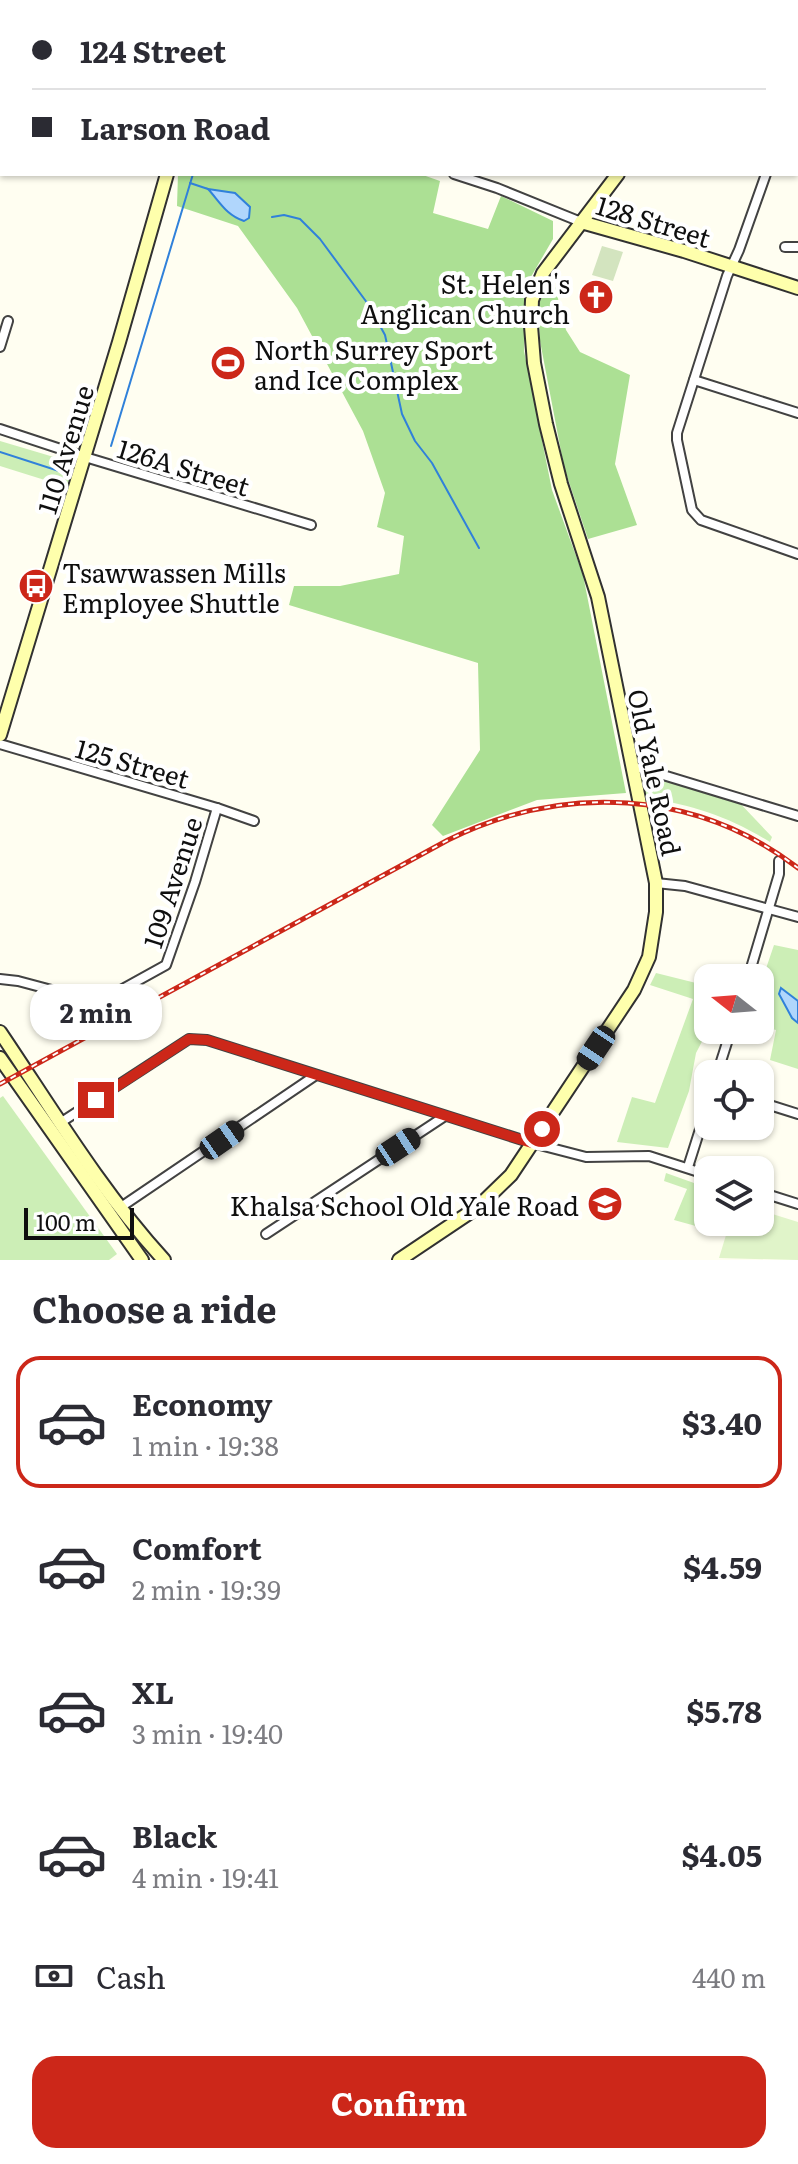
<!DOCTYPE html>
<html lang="en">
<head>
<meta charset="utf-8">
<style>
	:root { --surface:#fff; --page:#f7f7f7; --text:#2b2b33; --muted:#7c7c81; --line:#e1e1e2; --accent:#cc2719 }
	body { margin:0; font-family:Literata,serif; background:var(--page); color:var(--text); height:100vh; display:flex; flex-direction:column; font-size:30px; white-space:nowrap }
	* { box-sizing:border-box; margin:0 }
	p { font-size:26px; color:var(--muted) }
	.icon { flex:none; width:44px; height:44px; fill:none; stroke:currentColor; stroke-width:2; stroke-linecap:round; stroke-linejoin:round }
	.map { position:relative; height:1260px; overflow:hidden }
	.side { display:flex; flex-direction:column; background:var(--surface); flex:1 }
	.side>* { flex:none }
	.banner { position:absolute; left:0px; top:0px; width:798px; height:176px; box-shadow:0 2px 6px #0004; display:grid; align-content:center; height:176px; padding:0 32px; background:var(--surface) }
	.needle { width:52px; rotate:287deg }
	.fabs { position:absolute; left:694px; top:964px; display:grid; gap:16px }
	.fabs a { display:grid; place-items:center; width:80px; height:80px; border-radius:16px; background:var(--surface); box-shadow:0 2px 6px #0004; font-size:40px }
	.scale { position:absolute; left:24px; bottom:20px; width:110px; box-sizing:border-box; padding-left:8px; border:4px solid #0f0f0f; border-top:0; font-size:22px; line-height:28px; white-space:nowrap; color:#0f0f0f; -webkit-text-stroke:6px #fff; paint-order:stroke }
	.end { position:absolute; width:36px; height:36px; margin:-18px; border:10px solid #cc2719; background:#fff; box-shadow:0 0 0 4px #fff }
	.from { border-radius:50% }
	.bubble { position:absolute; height:56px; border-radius:24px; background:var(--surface); box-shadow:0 2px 6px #0004; font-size:26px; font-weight:700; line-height:56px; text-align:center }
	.car { position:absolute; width:24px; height:48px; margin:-24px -12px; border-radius:10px; box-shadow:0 0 6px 2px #0007; background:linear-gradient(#222 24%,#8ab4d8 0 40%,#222 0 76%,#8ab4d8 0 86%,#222 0) }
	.banner b { display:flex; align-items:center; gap:28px; height:76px; font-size:30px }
	.banner b+b { border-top:2px solid var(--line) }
	.banner i { width:20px; height:20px; background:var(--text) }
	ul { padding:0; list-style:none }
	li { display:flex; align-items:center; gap:24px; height:132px; margin:0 16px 12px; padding:0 16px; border:4px solid transparent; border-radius:24px }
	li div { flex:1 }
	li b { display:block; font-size:30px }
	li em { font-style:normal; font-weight:700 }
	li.active { border-color:var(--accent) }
	li>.icon { width:72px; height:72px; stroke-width:1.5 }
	h2 { padding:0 32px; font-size:36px; line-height:96px }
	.pay { display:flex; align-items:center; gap:20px; height:88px; padding:0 32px; font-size:30px }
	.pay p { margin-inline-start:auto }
	.primary-button { display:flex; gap:16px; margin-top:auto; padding:16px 32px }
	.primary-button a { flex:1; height:92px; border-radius:24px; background:var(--accent); color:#fff; font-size:32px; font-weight:700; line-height:92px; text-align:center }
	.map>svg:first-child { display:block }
	.green { fill:#cceeb6 }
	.forest { fill:#ace094 }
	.cemetery { fill:#d3e4bf }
	.pitch { fill:#e0f4c9 }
	.water { fill:#b0d6fc; stroke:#3081da; stroke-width:2 }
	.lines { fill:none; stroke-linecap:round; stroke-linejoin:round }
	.stream { stroke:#3081da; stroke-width:2 }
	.street-casing { stroke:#424242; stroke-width:12 }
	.secondary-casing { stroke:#313131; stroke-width:16 }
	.street { stroke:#fff; stroke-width:8 }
	.secondary { stroke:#feffac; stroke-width:12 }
	.rail-casing { stroke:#cc2719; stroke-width:5 }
	.rail { stroke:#fff; stroke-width:2; stroke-dasharray:6; stroke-linecap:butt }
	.route { stroke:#cc2719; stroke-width:10 }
	.labels { text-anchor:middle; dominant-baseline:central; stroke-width:8; stroke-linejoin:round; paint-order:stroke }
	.street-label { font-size:26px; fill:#0f0f0f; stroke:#fff }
	.poi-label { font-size:26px; fill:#0f0f0f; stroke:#fff; text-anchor:end }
</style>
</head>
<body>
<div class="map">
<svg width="798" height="1260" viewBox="0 0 798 1260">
	<rect width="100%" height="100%" fill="#fffef1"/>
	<g class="green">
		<polygon points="0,441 74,463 67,487 0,466"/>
		<path d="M642,776l94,23 36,38 -2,5c-41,-25 -76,-37 -124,-44z"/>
		<polygon points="774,945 798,950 798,1001 787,992 792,1018 798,1023 798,1069 770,1060 776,1030 760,1026 760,986"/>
		<polygon points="656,973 708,986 708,1030 696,1053 689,1091 668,1148 617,1142 632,1097 655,1103 693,999 650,985"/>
		<polygon points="3,1096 117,1254 109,1260 0,1260 0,1098"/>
		<polygon points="666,1173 708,1188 708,1213 703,1228 674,1220 687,1189 664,1181"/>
	</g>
	<g class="forest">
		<polygon points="7,0 208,0 10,2"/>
		<polygon points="178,174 420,174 440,181 433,213 488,229 501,196 553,221 553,239 525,287 524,351 552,490 583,575 626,793 537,800 443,836 432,825 480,750 478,663 289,605 294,586 340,586 399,574 404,536 377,527 385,493 363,431 297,308 238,226 177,206"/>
		<polygon points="553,279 566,330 580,352 630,375 615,464 637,525 588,539 564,467 540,341 538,304"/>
	</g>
	<polygon class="cemetery" points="602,246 623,252 613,281 592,275"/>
	<polygon class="pitch" points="760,1210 798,1222 798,1260 719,1258 730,1222 760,1222"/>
	<g class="water">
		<path d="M208,189l27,4 15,14 -1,11 -5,3c-18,-6 -24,-19 -36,-32z"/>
		<polygon points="781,988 798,1001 798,1023 792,1018 779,994"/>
	</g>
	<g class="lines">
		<g class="stream">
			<polyline points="190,183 208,189"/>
			<polyline points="272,217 284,215 300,219 320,239 368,304 385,335 402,414 415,441 432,463 479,548"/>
			<polyline points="111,446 193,174"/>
			<polyline points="0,452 62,472"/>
		</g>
		<defs>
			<g id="street">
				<polyline points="288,0 294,2"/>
				<polyline points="641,0 647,2"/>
				<polyline points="447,2 447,0"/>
				<polyline points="796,30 798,31"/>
				<polyline points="796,76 798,70"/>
				<polyline points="454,174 497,188 581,222"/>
				<polyline points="766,174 739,250 727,276 677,433 677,440 692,510 701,520 798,554"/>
				<polyline points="785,247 798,247"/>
				<polyline points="0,347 8,321"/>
				<polyline points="694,380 798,413"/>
				<polyline points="0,429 85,457 311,525"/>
				<polyline points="0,744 217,808 254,821"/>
				<polyline points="632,769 640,768 798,816"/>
				<polyline points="656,883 685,886 798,917"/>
				<polyline points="748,978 779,874 779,861"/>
				<polyline points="0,979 18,981 93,1001 119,991 166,965 195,882 217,808"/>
				<polyline points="717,1074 731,1030"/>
				<polyline points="760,1102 798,1114"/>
				<polyline points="60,1123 189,1039 207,1040 532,1143 586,1157 649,1156 708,1175"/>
				<polyline points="688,1167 708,1104"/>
				<polyline points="760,1192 798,1204"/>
				<polyline points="121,1207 316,1075"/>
				<polyline points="266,1234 445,1116"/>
			</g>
			<g id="secondary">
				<polyline points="694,2 695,0"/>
				<polyline points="0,26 2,27"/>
				<polyline points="581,222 684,251 798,288"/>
				<polyline points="0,735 119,342 167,174"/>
				<path d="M0,1032c52,77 101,159 164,228"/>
				<polyline points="0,1058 142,1260"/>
				<polyline points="399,1260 478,1207 511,1175 634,990 649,957 656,912 656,883 598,597 561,484 546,424 534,363 531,326 532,300 543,273 618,174"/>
			</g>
		</defs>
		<use href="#street" class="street-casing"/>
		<use href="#secondary" class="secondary-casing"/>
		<use href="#street" class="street"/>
		<use href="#secondary" class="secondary"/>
		<defs>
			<path id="rail" d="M0,1084l448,-244c115,-57 247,-51 350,28"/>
		</defs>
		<use href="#rail" class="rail-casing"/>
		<use href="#rail" class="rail"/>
	</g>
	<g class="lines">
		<polyline class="route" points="96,1100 189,1039 207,1040 532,1143 542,1129"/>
	</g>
	<defs>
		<symbol id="church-disc" viewBox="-11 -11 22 22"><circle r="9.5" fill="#cc2719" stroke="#fff"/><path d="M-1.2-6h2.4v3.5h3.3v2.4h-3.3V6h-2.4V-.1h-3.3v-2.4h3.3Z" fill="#fff"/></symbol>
		<symbol id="stadium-disc" viewBox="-11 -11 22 22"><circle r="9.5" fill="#cc2719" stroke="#fff"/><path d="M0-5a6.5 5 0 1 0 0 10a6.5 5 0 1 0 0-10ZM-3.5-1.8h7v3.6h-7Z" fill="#fff"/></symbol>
		<symbol id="bus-disc" viewBox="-11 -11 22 22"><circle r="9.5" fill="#cc2719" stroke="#fff"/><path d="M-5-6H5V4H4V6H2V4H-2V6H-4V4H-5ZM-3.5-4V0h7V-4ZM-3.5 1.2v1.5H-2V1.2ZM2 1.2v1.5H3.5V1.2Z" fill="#fff"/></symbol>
		<symbol id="school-disc" viewBox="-11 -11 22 22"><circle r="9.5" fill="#cc2719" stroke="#fff"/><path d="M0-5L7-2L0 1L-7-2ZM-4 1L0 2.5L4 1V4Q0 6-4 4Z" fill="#fff"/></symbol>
	</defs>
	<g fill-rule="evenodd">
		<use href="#church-disc" x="576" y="277" width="40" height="40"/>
		<use href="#stadium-disc" x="208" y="343" width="40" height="40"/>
		<use href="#bus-disc" x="16" y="566" width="40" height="40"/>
		<use href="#school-disc" x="585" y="1184" width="40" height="40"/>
	</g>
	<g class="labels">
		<g class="street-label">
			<text transform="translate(654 220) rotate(17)">128 Street</text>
			<text transform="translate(64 449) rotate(-73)">110 Avenue</text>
			<text transform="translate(184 466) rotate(17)">126A Street</text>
			<text transform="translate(133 762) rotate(16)">125 Street</text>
			<text transform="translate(656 772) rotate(78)">Old Yale Road</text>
			<text transform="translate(171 882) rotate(-72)">109 Avenue</text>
		</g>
		<g class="poi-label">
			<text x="570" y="282">St. Helen's<tspan x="570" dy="30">Anglican Church</tspan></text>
			<text x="254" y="348" text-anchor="start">North Surrey Sport<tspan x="254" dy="30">and Ice Complex</tspan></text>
			<text x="62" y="571" text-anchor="start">Tsawwassen Mills<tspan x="62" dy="30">Employee Shuttle</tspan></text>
			<text x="579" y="1204">Khalsa School Old Yale Road</text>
		</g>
	</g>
</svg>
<div class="fabs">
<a><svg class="needle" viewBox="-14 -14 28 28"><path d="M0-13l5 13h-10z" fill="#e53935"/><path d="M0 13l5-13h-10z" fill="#7c7c81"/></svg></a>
<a><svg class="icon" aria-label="locate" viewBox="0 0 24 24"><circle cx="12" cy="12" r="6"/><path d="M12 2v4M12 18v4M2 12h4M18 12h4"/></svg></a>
<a><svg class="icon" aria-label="layers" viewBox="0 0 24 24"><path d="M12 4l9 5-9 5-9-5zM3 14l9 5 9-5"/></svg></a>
</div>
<div class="scale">100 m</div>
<i class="end from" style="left:542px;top:1129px"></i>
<i class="end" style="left:96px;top:1100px"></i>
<div class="bubble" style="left:30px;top:984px;width:132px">2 min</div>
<i class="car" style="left:596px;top:1048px;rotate:214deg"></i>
<i class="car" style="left:222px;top:1140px;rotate:55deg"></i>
<i class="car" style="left:398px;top:1147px;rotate:57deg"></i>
<div class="banner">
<b><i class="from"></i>124 Street</b>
<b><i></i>Larson Road</b>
</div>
</div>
<section class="side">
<h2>Choose a ride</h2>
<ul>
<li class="active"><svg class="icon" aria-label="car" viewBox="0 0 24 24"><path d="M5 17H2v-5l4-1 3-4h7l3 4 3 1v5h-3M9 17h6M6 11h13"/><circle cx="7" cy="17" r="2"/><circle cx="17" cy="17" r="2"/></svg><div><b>Economy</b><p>1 min · 19:38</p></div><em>$3.40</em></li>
<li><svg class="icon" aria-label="car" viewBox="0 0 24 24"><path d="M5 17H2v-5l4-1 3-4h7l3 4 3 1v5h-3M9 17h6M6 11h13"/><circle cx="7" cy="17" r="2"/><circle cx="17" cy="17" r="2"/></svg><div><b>Comfort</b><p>2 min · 19:39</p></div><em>$4.59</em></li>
<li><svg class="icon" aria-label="car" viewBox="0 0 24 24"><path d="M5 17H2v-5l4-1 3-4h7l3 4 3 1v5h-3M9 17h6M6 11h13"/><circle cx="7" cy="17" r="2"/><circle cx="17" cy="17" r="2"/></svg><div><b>XL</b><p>3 min · 19:40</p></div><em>$5.78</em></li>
<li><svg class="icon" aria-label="car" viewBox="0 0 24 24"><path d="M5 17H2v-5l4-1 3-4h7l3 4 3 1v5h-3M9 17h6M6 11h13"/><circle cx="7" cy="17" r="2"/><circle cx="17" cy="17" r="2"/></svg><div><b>Black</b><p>4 min · 19:41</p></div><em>$4.05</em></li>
</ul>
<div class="pay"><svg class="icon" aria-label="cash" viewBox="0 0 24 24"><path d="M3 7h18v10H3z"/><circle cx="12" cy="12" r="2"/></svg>Cash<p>440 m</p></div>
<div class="primary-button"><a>Confirm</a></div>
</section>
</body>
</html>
